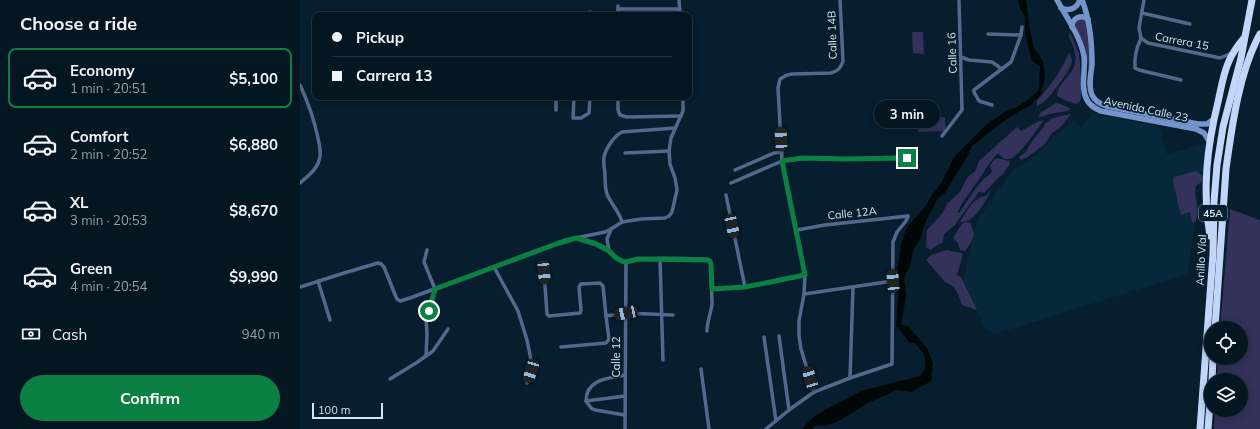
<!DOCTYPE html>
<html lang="en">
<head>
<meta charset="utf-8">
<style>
	:root { --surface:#041622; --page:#0d1f2a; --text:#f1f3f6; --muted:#979fa5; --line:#253540; --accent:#0b8043 }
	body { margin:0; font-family:Mulish,sans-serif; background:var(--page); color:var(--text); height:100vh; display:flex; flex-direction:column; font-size:15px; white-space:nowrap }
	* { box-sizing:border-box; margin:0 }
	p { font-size:13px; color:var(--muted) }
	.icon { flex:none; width:22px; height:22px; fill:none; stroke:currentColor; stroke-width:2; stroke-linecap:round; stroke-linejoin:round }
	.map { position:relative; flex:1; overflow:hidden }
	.side { display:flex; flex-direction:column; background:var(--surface); width:300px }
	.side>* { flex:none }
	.top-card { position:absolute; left:12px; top:12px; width:380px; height:88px; border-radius:8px; box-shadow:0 2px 10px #0003,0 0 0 1px var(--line); display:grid; align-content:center; height:88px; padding:0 20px; background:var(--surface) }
	.tools { position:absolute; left:904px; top:321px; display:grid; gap:8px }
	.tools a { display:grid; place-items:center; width:44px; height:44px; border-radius:50%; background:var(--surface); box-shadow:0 2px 10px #0003,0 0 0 1px var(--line); font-size:20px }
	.scale { position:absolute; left:12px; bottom:10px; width:71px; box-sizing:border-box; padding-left:4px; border:2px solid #d6e5ef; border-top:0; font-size:11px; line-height:14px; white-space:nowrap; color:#d6e5ef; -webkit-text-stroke:3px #061e2d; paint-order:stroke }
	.end { position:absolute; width:18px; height:18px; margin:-9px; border:5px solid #0b8043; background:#fff; box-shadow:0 0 0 2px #fff }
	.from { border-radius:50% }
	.bubble { position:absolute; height:28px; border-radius:14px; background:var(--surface); box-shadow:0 2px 10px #0003,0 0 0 1px var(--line); font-size:13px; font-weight:700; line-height:28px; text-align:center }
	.car { position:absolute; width:12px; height:24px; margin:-12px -6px; border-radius:5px; box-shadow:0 0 3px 1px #0007; background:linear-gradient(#222 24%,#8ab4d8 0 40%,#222 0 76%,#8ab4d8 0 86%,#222 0) }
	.top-card b { display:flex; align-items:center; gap:14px; height:38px; font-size:15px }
	.top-card b+b { border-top:1px solid var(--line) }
	.top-card i { width:10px; height:10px; background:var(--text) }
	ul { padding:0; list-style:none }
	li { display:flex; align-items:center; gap:12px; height:60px; margin:0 8px 6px; padding:0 12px; border:2px solid transparent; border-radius:8px }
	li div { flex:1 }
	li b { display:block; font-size:15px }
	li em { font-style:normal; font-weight:700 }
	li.selected { border-color:var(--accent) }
	li>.icon { width:36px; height:36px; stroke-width:1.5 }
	h2 { padding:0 20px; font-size:18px; line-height:48px }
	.pay { display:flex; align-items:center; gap:10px; height:44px; padding:0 20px; font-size:15px }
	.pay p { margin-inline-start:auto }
	.primary-button { display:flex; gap:8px; margin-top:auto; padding:8px 20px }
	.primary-button a { flex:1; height:46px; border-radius:24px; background:var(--accent); color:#fff; font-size:16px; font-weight:700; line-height:46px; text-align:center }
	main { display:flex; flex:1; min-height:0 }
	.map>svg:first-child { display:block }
	.built { fill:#07283b }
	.green { fill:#34315a }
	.water { fill:#000707 }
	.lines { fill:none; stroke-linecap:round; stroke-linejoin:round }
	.street { stroke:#55688b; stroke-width:3.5 }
	.secondary { stroke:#7594cc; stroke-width:5.5 }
	.highway { stroke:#c1d6f9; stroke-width:7 }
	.route { stroke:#0b8043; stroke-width:5 }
	.labels { text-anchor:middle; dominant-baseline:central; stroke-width:3.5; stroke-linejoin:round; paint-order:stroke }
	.shield { fill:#061e2d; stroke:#98a9b5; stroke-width:1 }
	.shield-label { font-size:10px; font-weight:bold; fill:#d6e5ef }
	.street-label { font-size:11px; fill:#d6e5ef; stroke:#061e2d }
</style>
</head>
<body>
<main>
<section class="side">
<h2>Choose a ride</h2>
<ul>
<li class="selected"><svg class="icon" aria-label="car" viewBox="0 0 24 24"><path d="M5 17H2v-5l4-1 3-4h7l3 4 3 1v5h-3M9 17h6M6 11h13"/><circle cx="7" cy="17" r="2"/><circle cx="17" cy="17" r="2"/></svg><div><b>Economy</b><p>1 min · 20:51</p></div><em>$5,100</em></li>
<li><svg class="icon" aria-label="car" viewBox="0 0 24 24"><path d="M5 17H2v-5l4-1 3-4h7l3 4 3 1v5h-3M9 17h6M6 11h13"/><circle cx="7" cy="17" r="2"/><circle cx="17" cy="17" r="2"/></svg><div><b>Comfort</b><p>2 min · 20:52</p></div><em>$6,880</em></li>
<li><svg class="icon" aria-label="car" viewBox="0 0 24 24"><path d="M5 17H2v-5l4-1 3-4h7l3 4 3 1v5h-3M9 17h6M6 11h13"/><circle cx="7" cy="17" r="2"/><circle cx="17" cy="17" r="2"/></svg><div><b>XL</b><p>3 min · 20:53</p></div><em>$8,670</em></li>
<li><svg class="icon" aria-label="car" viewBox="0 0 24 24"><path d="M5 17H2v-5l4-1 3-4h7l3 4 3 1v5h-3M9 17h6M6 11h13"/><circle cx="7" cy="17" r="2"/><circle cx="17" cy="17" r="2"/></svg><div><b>Green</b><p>4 min · 20:54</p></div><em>$9,990</em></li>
</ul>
<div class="pay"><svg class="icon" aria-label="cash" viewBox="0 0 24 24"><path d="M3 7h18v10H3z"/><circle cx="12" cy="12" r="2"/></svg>Cash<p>940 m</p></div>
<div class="primary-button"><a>Confirm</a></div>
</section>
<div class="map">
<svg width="960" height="429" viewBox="0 0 960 429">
	<rect width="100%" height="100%" fill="#061e2d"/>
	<polygon class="built" points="793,114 859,126 867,154 907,143 904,158 904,175 900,177 894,183 896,217 887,274 695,334 686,330 663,282 677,221 712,170 730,161 773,120 781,127"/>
	<g class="green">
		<path d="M779,19l7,1c4,16 3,33 3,50l-5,-21 -9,-22 1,-5z"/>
		<polygon points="612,32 623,32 624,54 613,53"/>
		<path d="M771,34l8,20 2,23v22l-2,3 -3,2 -12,-4 -7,-4c0,-15 22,-22 18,-43 -1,-6 -4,-12 -7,-18z"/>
		<path d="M769,52c1,2 3,6 3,9 0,8 -27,44 -35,45v-5c13,-15 25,-30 32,-49z"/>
		<path d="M756,103l5,1 10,5c-7,4 -14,3 -21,5 -5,1 -6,3 -11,3l1,-4z"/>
		<polygon points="771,114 761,127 752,133 745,144 728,157 721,160 719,157 725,153 733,140 743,128 746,123 751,119 761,116"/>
		<polygon points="645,117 646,131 618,132 617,118"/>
		<path d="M744,120c-6,8 -26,38 -35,39 -2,0 -4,0 -6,-1l-5,-5c-9,10 -13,17 -20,28 -7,10 -16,21 -21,32h2l17,-25 8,-9 8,-7 -2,-6 3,-5 4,-3 12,3 1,3 -7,10 -4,3 -15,16 -5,-1 -18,24 -6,9 -11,9 -1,8 -13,8 -4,-3 1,-17 15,-16 5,-10 13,-12 7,-14 3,-3 5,-3 4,-11 38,-34 4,4 16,-9z"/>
		<path d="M896,171l7,5 1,4 -8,6c-3,12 6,24 -1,36h-3l-2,-10 -9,3 -8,-33 1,-5z"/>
		<path d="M692,189c-5,10 -13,25 -23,31 -2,1 -6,2 -9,2 6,-9 13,-25 26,-26z"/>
		<polygon points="930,209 960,220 960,429 914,429 915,410 941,410 941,380 917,380 918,358 941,358 941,328 920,328"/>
		<path d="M665,222l6,1c0,4 2,6 3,10 1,4 -6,15 -9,18l-5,-1 -2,-7 -5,-5 9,-14z"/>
		<path d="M647,250c5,2 11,1 16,4l-6,21 4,2 16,33 -15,-5 -3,-9 -5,-9 -9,-5 -19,-22 5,-5z"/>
	</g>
	<path class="water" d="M718,0h8l4,32 4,16 9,13 2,16 -4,17 -9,10 -24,14 -36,28 -4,9 -23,38 -7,5 -14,27 -3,12 -8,14 -3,15 -6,12 2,18 -5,29 7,1 19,22 6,15 -2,18 -19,11 -15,-2 -29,13 -31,19 -9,3 -13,1 -4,3h-8l3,-5 10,-9 45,-24 59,-15c10,-13 5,-22 -5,-33l-6,-1 -13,-17 1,-4v-15l1,-8 -1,-17 1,-16 3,-21 6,-17 18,-20 7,-12 9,-12 14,-27 31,-31 20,-14 11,-4 12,-8 10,-9 1,-24 -8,-5 -7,-27v-17l-5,-9z"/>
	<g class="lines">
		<g class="street">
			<polyline points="379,0 380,15"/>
			<polyline points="318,9 380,9"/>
			<polyline points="290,12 290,15"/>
			<polyline points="842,13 890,24"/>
			<polyline points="318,15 318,6"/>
			<polyline points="688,34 721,35"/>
			<polyline points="841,38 848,43 920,58 932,53"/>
			<path d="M841,38c-4,9 -7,20 -6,30l4,2 42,10"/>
			<polyline points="841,38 839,28 844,0"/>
			<polyline points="661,57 669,60 692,62 702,69"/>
			<path d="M0,85c8,17 14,34 18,53 1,5 3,12 2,18 -1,12 -12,20 -20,27"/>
			<polyline points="256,97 256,110"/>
			<polyline points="274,97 273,118 281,118 289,113 290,97"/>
			<polyline points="318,97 318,110 320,115 327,117 381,116"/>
			<polyline points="692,105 679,101 674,92 674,90 711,62 721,35 722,27"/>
			<polyline points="642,136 662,110 659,0"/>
			<polyline points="325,153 369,151"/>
			<polyline points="435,170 474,153 482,152"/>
			<polyline points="431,183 482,161 493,159 522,158 546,159 607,157"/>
			<polyline points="426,195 445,287"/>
			<path d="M322,222c-3,-11 -11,-18 -15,-28 -2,-6 -2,-12 -2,-18 0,-6 -2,-13 -1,-19 2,-9 10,-21 18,-25l53,-4"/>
			<polyline points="497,230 525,225 608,216"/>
			<path d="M279,238c10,3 23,6 31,13 3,4 6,8 11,10 6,2 13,-1 18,-2 23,-2 46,0 68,0l3,2 1,4 1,39c-1,9 -5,17 -5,27"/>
			<polyline points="309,251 307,239 311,229"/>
			<polyline points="360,259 363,360"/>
			<polyline points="194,267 218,311 227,340 232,365 227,383"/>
			<polyline points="244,272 247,314 249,316 280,313 281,310 279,287 281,284 300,283 303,286 306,316 326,313 373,315"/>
			<polyline points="18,281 30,320"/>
			<polyline points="0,287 44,273 78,263 81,264 84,267 96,297 97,299 100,301 110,298 266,240 305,232 311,229 322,222 341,219 365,218 369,216 372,212 377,190 375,178 370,164 369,151 371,138 383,111 383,97"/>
			<polyline points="412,289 445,287 505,275"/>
			<polyline points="504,294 593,281"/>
			<polyline points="479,336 489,410"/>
			<polyline points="464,337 476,421"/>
			<polyline points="261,347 306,343 309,339 306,316"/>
			<polyline points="126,356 127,334 126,319 135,289 124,262 127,250"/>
			<polyline points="401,369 409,429"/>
			<polyline points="550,378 553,287"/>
			<polyline points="90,379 116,363 133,351 148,329"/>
			<path d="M514,392l-13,-43 -2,-13v-15l5,-27 1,-19 -23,-114 -4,-73 2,-9 7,-4 5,-1 39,-1c7,-2 10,-5 12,-12l-3,-61"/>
			<polyline points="286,401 325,396"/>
			<path d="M325,415l-30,-5 -4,-2 -5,-7c0,-22 23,-23 39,-26"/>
			<polyline points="325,429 326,262"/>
			<polyline points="466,429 489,410 514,392 550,378 592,364 593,242 597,232 606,221 608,216"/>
		</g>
		<g class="secondary">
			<path d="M757,0c10,18 23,36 27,56 2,14 -4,31 3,44 3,6 8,8 14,11l95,18 8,4 5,8"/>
			<path d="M782,0c8,20 10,43 10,64 -1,10 -4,22 0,31 3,6 8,9 14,11l92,18h9l7,-5"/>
			<path d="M761,8c9,4 16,0 19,-8"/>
			<path d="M772,27c0,-9 9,-13 16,-8"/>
		</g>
		<g class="highway">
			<path d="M910,236c-8,-46 -3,-89 8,-134 3,-13 5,-28 11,-41 4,-9 9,-16 15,-23"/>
			<path d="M915,328l11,-159c6,-43 13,-97 34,-135"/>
			<polyline points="912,380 913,358"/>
			<polyline points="900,429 913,254 914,202 917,165 923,127 941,58 952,0"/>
			<polyline points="908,429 911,390"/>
		</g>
	</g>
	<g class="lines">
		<polyline class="route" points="129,311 135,289 256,244 276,238 296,244 309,251 316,258 322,261 326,262 338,259 407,260 410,261 411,265 412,289 445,287 505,275 482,161 502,158 546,159 607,158"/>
	</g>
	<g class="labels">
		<rect class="shield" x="899" y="205" width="28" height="16" rx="3"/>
		<g class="shield-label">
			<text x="913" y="213">45A</text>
		</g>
		<g class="street-label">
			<text transform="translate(532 35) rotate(-92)">Calle 14B</text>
			<text transform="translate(882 41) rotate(11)">Carrera 15</text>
			<text transform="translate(652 53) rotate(-92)">Calle 16</text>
			<text transform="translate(846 109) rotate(12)">Avenida Calle 23</text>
			<text transform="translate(552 213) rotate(-6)">Calle 12A</text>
			<text transform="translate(901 260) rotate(-87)">Anillo Víal</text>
			<text transform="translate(316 357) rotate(-90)">Calle 12</text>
		</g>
	</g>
</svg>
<div class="tools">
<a><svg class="icon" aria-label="locate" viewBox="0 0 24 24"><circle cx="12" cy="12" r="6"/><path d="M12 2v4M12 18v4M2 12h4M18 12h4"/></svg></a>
<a><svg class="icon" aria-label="layers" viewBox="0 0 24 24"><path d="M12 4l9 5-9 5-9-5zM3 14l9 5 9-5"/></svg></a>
</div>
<div class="scale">100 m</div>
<i class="end from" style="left:129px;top:311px"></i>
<i class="end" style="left:607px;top:158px"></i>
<div class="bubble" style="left:574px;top:100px;width:66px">3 min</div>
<i class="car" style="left:481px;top:139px;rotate:357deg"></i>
<i class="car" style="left:432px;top:226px;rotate:168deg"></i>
<i class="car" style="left:244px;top:272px;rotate:175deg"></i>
<i class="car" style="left:593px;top:281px;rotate:355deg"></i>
<i class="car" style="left:326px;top:313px;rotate:258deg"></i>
<i class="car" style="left:231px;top:371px;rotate:197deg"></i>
<i class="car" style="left:510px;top:378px;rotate:343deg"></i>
<div class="top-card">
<b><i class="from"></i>Pickup</b>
<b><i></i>Carrera 13</b>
</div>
</div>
</main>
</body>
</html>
